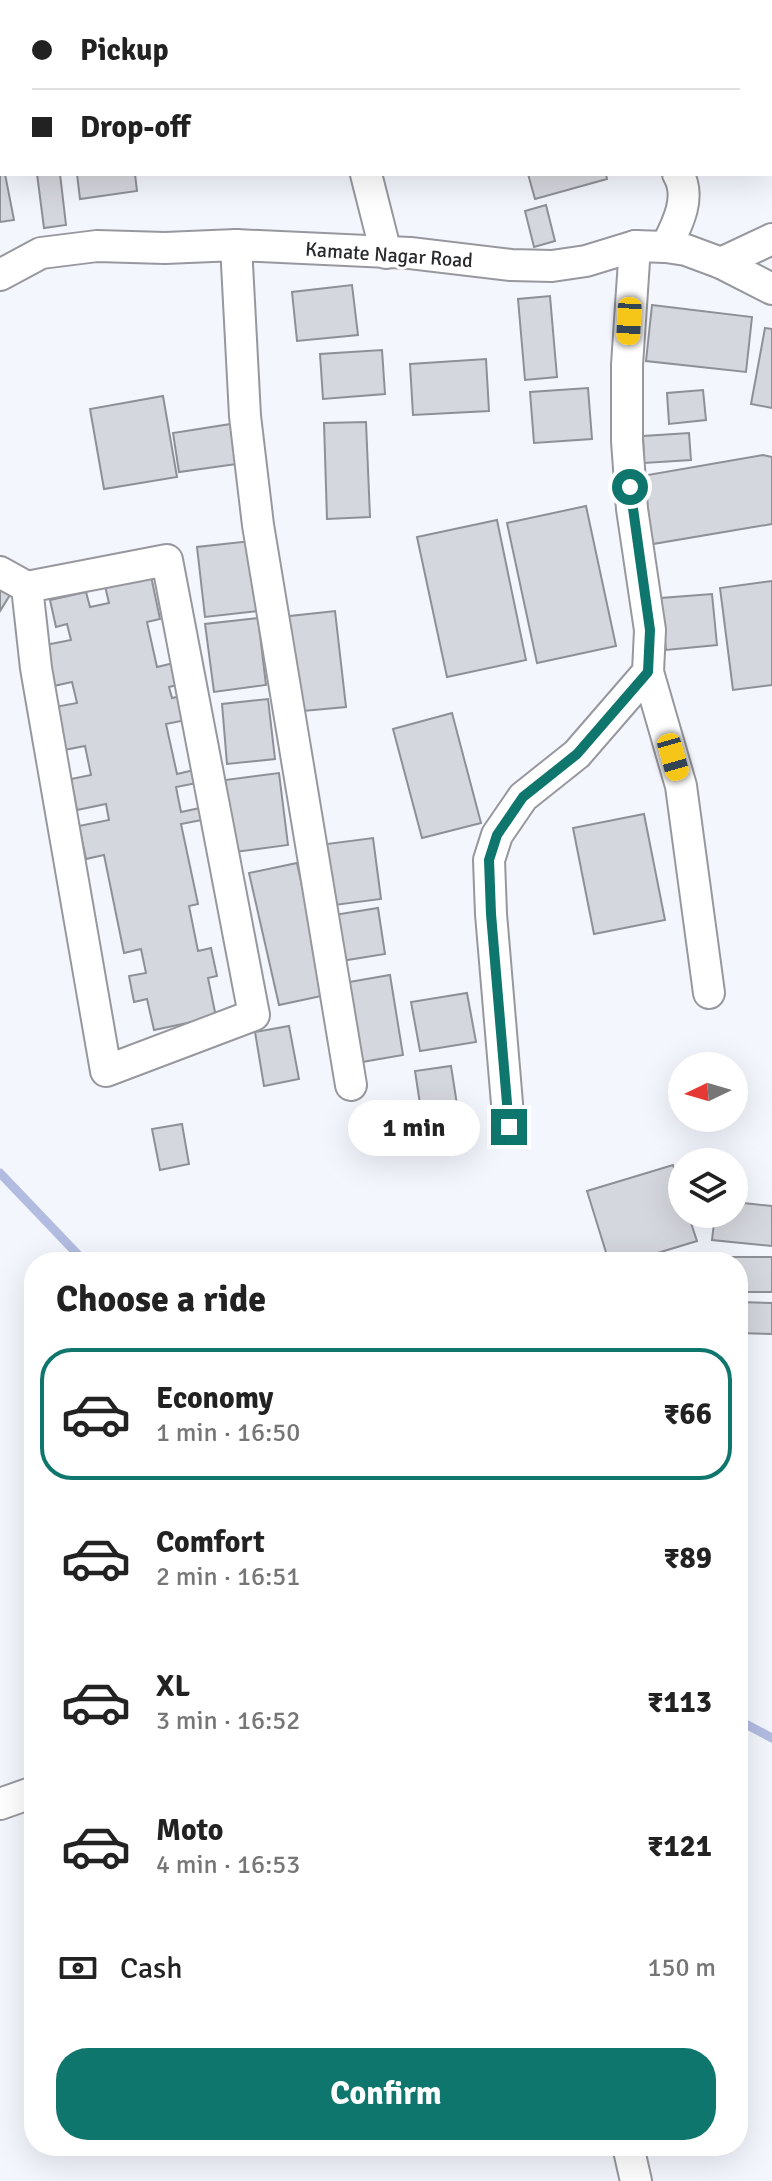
<!DOCTYPE html>
<html lang="en">
<head>
<meta charset="utf-8">
<style>
	:root { --surface:#fff; --page:#f6f6f6; --text:#222; --muted:#767676; --line:#e0e0e0; --accent:#0f766e }
	body { margin:0; font-family:Signika,sans-serif; background:var(--page); color:var(--text); height:100vh; display:flex; flex-direction:column; font-size:30px; white-space:nowrap }
	* { box-sizing:border-box; margin:0 }
	p { font-size:26px; color:var(--muted) }
	.icon { flex:none; width:44px; height:44px; fill:none; stroke:currentColor; stroke-width:2; stroke-linecap:round; stroke-linejoin:round }
	.map { position:relative; flex:1; overflow:hidden }
	.panel { position:absolute; left:24px; top:1252px; width:724px; height:904px; display:flex; flex-direction:column; background:var(--surface); border-radius:32px; box-shadow:0 8px 32px #0002 }
	.panel>* { flex:none }
	.hud { position:absolute; left:0px; top:0px; width:772px; height:176px; box-shadow:0 8px 32px #0002; display:grid; align-content:center; height:176px; padding:0 32px; background:var(--surface) }
	.needle { width:52px; rotate:265deg }
	.buttons { position:absolute; left:668px; top:1052px; display:grid; gap:16px }
	.buttons a { display:grid; place-items:center; width:80px; height:80px; border-radius:50%; background:var(--surface); box-shadow:0 8px 32px #0002; font-size:40px }
	.end { position:absolute; width:36px; height:36px; margin:-18px; border:10px solid #0f766e; background:#fff; box-shadow:0 0 0 4px #fff }
	.from { border-radius:50% }
	.bubble { position:absolute; height:56px; border-radius:28px; background:var(--surface); box-shadow:0 8px 32px #0002; font-size:26px; font-weight:700; line-height:56px; text-align:center }
	.car { position:absolute; width:24px; height:48px; margin:-24px -12px; border-radius:10px; box-shadow:0 0 6px 2px #0007; background:linear-gradient(#f5c518 24%,#345 0 40%,#f5c518 0 76%,#345 0 86%,#f5c518 0) }
	.hud b { display:flex; align-items:center; gap:28px; height:76px; font-size:30px }
	.hud b+b { border-top:2px solid var(--line) }
	.hud i { width:20px; height:20px; background:var(--text) }
	ul { padding:0; list-style:none }
	li { display:flex; align-items:center; gap:24px; height:132px; margin:0 16px 12px; padding:0 16px; border:4px solid transparent; border-radius:32px }
	li div { flex:1 }
	li b { display:block; font-size:30px }
	li em { font-style:normal; font-weight:700 }
	li.active { border-color:var(--accent) }
	li>.icon { width:72px; height:72px; stroke-width:1.5 }
	h2 { padding:0 32px; font-size:36px; line-height:96px }
	.pay { display:flex; align-items:center; gap:20px; height:88px; padding:0 32px; font-size:30px }
	.pay p { margin-inline-start:auto }
	.primary-button { display:flex; gap:16px; margin-top:auto; padding:16px 32px }
	.primary-button a { flex:1; height:92px; border-radius:32px; background:var(--accent); color:#fff; font-size:32px; font-weight:700; line-height:92px; text-align:center }
	.map>svg:first-child { display:block }
	.lines { fill:none; stroke-linecap:round; stroke-linejoin:round }
	.stream { stroke:#b2bce1; stroke-width:9 }
	.building { fill:#d5d7de; stroke:#8e9097; stroke-width:2 }
	.minor-casing { stroke:#96989e; stroke-width:34 }
	.minor { stroke:#fff; stroke-width:30 }
	.route { stroke:#0f766e; stroke-width:10 }
	.labels { text-anchor:middle; dominant-baseline:central; stroke-width:6; stroke-linejoin:round; paint-order:stroke }
	.street-label { font-size:20px; fill:#292a2c; stroke:#fff }
</style>
</head>
<body>
<div class="map">
<svg width="772" height="2181" viewBox="0 0 772 2181">
	<rect width="100%" height="100%" fill="#f4f6fd"/>
	<g class="lines">
		<g class="stream">
			<polyline points="0,1173 85,1262"/>
			<polyline points="738,1720 772,1738"/>
		</g>
	</g>
	<g class="building">
		<polygon points="366,0 416,0 416,2 367,2"/>
		<rect x="421" y="0" width="30" height="2"/>
		<polygon points="0,145 2,174 5,174 14,220 0,222"/>
		<polygon points="37,174 60,174 66,225 44,228"/>
		<polygon points="77,174 135,174 137,191 80,199"/>
		<polygon points="528,174 606,174 607,179 535,199"/>
		<polygon points="546,205 555,241 534,247 525,211"/>
		<polygon points="352,285 358,335 297,341 292,292"/>
		<polygon points="550,296 557,377 525,380 518,299"/>
		<polygon points="652,305 752,317 746,372 646,361"/>
		<polygon points="765,328 772,329 772,408 751,404"/>
		<polygon points="382,350 385,394 323,399 320,354"/>
		<polygon points="486,359 489,411 413,415 410,364"/>
		<polygon points="588,388 592,439 534,443 530,392"/>
		<polygon points="703,390 706,420 669,424 667,393"/>
		<polygon points="163,396 177,477 104,489 90,409"/>
		<polygon points="366,422 370,517 327,519 324,423"/>
		<polygon points="237,423 244,463 179,472 173,433"/>
		<polygon points="689,433 691,460 644,463 643,436"/>
		<polygon points="763,455 772,457 772,524 653,544 642,476"/>
		<polygon points="586,506 616,646 537,663 507,523"/>
		<polygon points="497,520 526,660 447,677 417,537"/>
		<polygon points="251,541 259,611 205,617 197,547"/>
		<polygon points="151,576 160,619 147,622 157,667 178,662 182,684 169,687 172,698 186,695 191,719 166,724 177,774 194,770 197,783 176,787 181,812 200,808 202,820 181,824 198,904 189,906 198,951 211,948 217,976 208,978 216,1017 154,1030 147,999 134,1002 129,976 146,973 141,949 124,953 104,855 86,859 79,826 109,820 106,804 77,810 71,779 91,775 85,746 64,750 55,707 77,703 72,682 49,687 40,646 71,640 67,624 56,627 50,600 86,592 90,607 109,603 105,586"/>
		<polygon points="772,581 772,685 733,690 720,588"/>
		<polygon points="0,588 10,595 0,611"/>
		<polygon points="712,594 717,645 666,650 661,598"/>
		<polygon points="335,611 346,707 292,712 281,617"/>
		<polygon points="258,618 266,685 214,692 205,624"/>
		<polygon points="268,699 275,759 227,764 222,704"/>
		<polygon points="452,713 481,823 422,838 393,729"/>
		<polygon points="279,773 288,845 235,852 225,780"/>
		<polygon points="644,814 665,920 594,934 573,828"/>
		<polygon points="373,838 381,899 327,906 319,845"/>
		<polygon points="297,863 326,995 279,1005 249,873"/>
		<polygon points="378,908 385,954 341,961 334,915"/>
		<polygon points="390,975 403,1055 362,1062 349,982"/>
		<polygon points="467,993 476,1042 420,1051 411,1002"/>
		<polygon points="289,1026 299,1079 264,1086 255,1032"/>
		<polygon points="451,1066 458,1111 422,1117 415,1071"/>
		<polygon points="182,1124 189,1164 160,1170 152,1129"/>
		<polygon points="673,1165 682,1193 682,1214 688,1214 697,1241 628,1262 609,1262 587,1191"/>
		<polygon points="734,1202 772,1206 772,1246 712,1240 715,1214 734,1214"/>
		<polygon points="729,1257 772,1257 772,1292 738,1292 738,1262 729,1262"/>
		<polygon points="738,1302 772,1303 772,1334 738,1333"/>
	</g>
	<g class="lines">
		<defs>
			<g id="minor">
				<polyline points="325,0 325,2"/>
				<polyline points="546,0 548,2"/>
				<polyline points="744,2 750,0"/>
				<polyline points="0,120 2,119"/>
				<polyline points="366,174 386,253"/>
				<polyline points="236,245 245,416 258,525 351,1085"/>
				<path d="M666,247c11,-22 26,-50 12,-73"/>
				<polyline points="721,263 772,239"/>
				<polyline points="0,275 41,253 97,246 165,248 236,245 410,253 511,265 552,266 586,261 635,246 666,247 686,250 721,263 772,289"/>
				<polyline points="0,572 27,587 167,560 254,1015 106,1071 36,668 27,587"/>
				<polyline points="648,672 681,786 709,993"/>
				<polyline points="509,1127 491,914 489,860 497,835 523,797 577,754 648,672 650,630 632,509 627,441 627,365 635,246"/>
				<polyline points="0,1804 34,1792"/>
				<polyline points="628,2146 636,2181"/>
			</g>
		</defs>
		<use href="#minor" class="minor-casing"/>
		<use href="#minor" class="minor"/>
	</g>
	<g class="lines">
		<polyline class="route" points="509,1127 491,914 489,860 497,835 523,797 577,754 648,672 650,630 630,487"/>
	</g>
	<g class="labels">
		<g class="street-label">
			<text transform="translate(389 255) rotate(4)">Kamate Nagar Road</text>
		</g>
	</g>
</svg>
<div class="buttons">
<a><svg class="needle" viewBox="-14 -14 28 28"><path d="M0-13l5 13h-10z" fill="#e53935"/><path d="M0 13l5-13h-10z" fill="#767676"/></svg></a>
<a><svg class="icon" aria-label="layers" viewBox="0 0 24 24"><path d="M12 4l9 5-9 5-9-5zM3 14l9 5 9-5"/></svg></a>
</div>
<i class="end from" style="left:630px;top:487px"></i>
<i class="end" style="left:509px;top:1127px"></i>
<div class="bubble" style="left:348px;top:1100px;width:132px">1 min</div>
<i class="car" style="left:629px;top:321px;rotate:183deg"></i>
<i class="car" style="left:673px;top:757px;rotate:164deg"></i>
<div class="hud">
<b><i class="from"></i>Pickup</b>
<b><i></i>Drop-off</b>
</div>
<section class="panel">
<h2>Choose a ride</h2>
<ul>
<li class="active"><svg class="icon" aria-label="car" viewBox="0 0 24 24"><path d="M5 17H2v-5l4-1 3-4h7l3 4 3 1v5h-3M9 17h6M6 11h13"/><circle cx="7" cy="17" r="2"/><circle cx="17" cy="17" r="2"/></svg><div><b>Economy</b><p>1 min · 16:50</p></div><em>₹66</em></li>
<li><svg class="icon" aria-label="car" viewBox="0 0 24 24"><path d="M5 17H2v-5l4-1 3-4h7l3 4 3 1v5h-3M9 17h6M6 11h13"/><circle cx="7" cy="17" r="2"/><circle cx="17" cy="17" r="2"/></svg><div><b>Comfort</b><p>2 min · 16:51</p></div><em>₹89</em></li>
<li><svg class="icon" aria-label="car" viewBox="0 0 24 24"><path d="M5 17H2v-5l4-1 3-4h7l3 4 3 1v5h-3M9 17h6M6 11h13"/><circle cx="7" cy="17" r="2"/><circle cx="17" cy="17" r="2"/></svg><div><b>XL</b><p>3 min · 16:52</p></div><em>₹113</em></li>
<li><svg class="icon" aria-label="car" viewBox="0 0 24 24"><path d="M5 17H2v-5l4-1 3-4h7l3 4 3 1v5h-3M9 17h6M6 11h13"/><circle cx="7" cy="17" r="2"/><circle cx="17" cy="17" r="2"/></svg><div><b>Moto</b><p>4 min · 16:53</p></div><em>₹121</em></li>
</ul>
<div class="pay"><svg class="icon" aria-label="cash" viewBox="0 0 24 24"><path d="M3 7h18v10H3z"/><circle cx="12" cy="12" r="2"/></svg>Cash<p>150 m</p></div>
<div class="primary-button"><a>Confirm</a></div>
</section>
</div>
</body>
</html>
